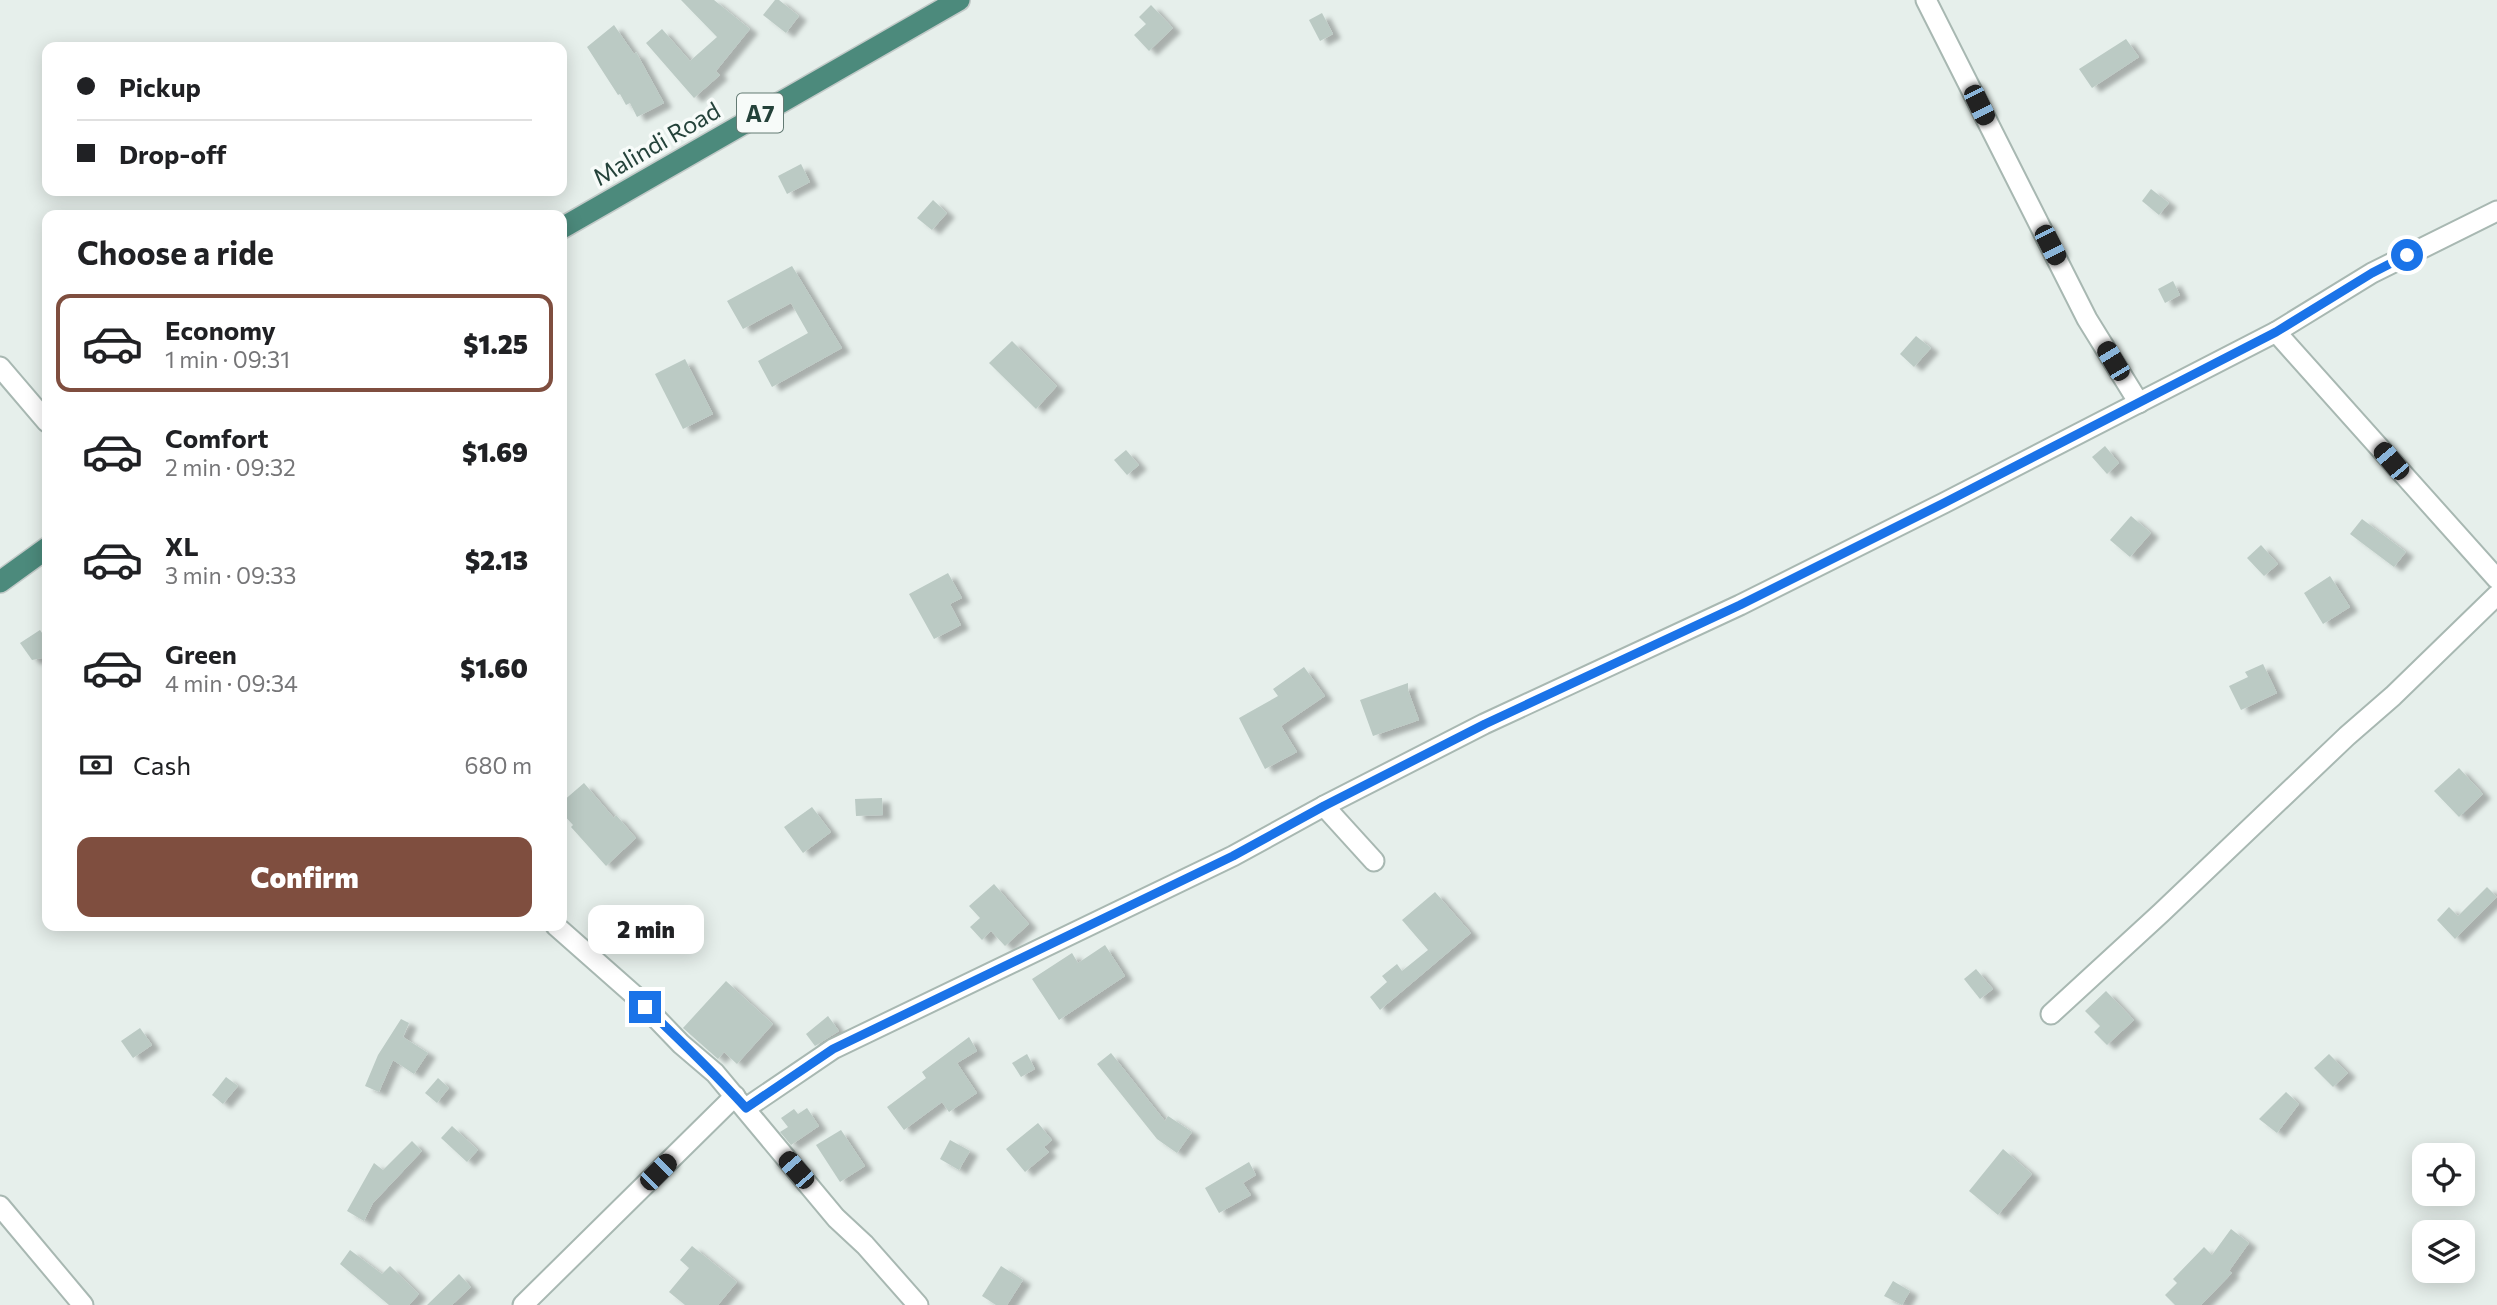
<!DOCTYPE html>
<html lang="en">
<head>
<meta charset="utf-8">
<style>
	:root { --surface:#fff; --page:#f2f2f2; --text:#202124; --muted:#757577; --line:#e0e0e0; --accent:#7f4e3f }
	body { margin:0; font-family:Commissioner,sans-serif; background:var(--page); color:var(--text); height:100vh; display:flex; flex-direction:column; font-size:26px; white-space:nowrap }
	* { box-sizing:border-box; margin:0 }
	p { font-size:23px; color:var(--muted) }
	.icon { flex:none; width:38px; height:38px; fill:none; stroke:currentColor; stroke-width:2; stroke-linecap:round; stroke-linejoin:round }
	.map { position:relative; flex:1; overflow:hidden }
	.drawer { position:absolute; left:42px; top:210px; width:525px; height:721px; display:flex; flex-direction:column; background:var(--surface); border-radius:14px; box-shadow:0 4px 18px #0003 }
	.drawer>* { flex:none }
	.hud { position:absolute; left:42px; top:42px; width:525px; height:154px; border-radius:14px; box-shadow:0 4px 18px #0003; display:grid; align-content:center; height:154px; padding:0 35px; background:var(--surface) }
	.controls { position:absolute; left:2412px; top:1143px; display:grid; gap:14px }
	.controls a { display:grid; place-items:center; width:63px; height:63px; border-radius:14px; background:var(--surface); box-shadow:0 4px 18px #0003; font-size:35px }
	.end { position:absolute; width:32px; height:32px; margin:-16px; border:9px solid #1a73e8; background:#fff; box-shadow:0 0 0 4px #fff }
	.from { border-radius:50% }
	.bubble { position:absolute; height:49px; border-radius:14px; background:var(--surface); box-shadow:0 4px 18px #0003; font-size:23px; font-weight:800; line-height:49px; text-align:center }
	.car { position:absolute; width:21px; height:42px; margin:-21px -10px; border-radius:9px; box-shadow:0 0 5px 2px #0007; background:linear-gradient(#222 24%,#8ab4d8 0 40%,#222 0 76%,#8ab4d8 0 86%,#222 0) }
	.hud b { display:flex; align-items:center; gap:24px; height:66px; font-size:26px }
	.hud b+b { border-top:2px solid var(--line) }
	.hud i { width:18px; height:18px; background:var(--text) }
	ul { padding:0; list-style:none }
	li { display:flex; align-items:center; gap:21px; height:98px; margin:0 14px 10px; padding:0 21px; border:4px solid transparent; border-radius:14px }
	li div { flex:1 }
	li b { display:block; font-size:26px }
	li em { font-style:normal; font-weight:800 }
	li.active { border-color:var(--accent) }
	li>.icon { width:63px; height:63px; stroke-width:1.5 }
	h2 { padding:0 35px; font-size:32px; line-height:84px }
	.pay { display:flex; align-items:center; gap:18px; height:77px; padding:0 35px; font-size:26px }
	.pay p { margin-inline-start:auto }
	.cta { display:flex; gap:14px; margin-top:auto; padding:14px 35px }
	.cta a { flex:1; height:80px; border-radius:14px; background:var(--accent); color:#fff; font-size:28px; font-weight:800; line-height:80px; text-align:center }
	.map>svg:first-child { display:block }
	.building { fill:#bbcac4; filter:url(#shadow) }
	.lines { fill:none; stroke-linecap:round; stroke-linejoin:round }
	.minor-casing { stroke:#a8b8b2; stroke-width:23 }
	.trunk-casing { stroke:#c2cac8; stroke-width:24 }
	.minor { stroke:#fff; stroke-width:19 }
	.trunk { stroke:#4c8a7c; stroke-width:21 }
	.route { stroke:#1a73e8; stroke-width:9 }
	.labels { text-anchor:middle; dominant-baseline:central; stroke-width:7; stroke-linejoin:round; paint-order:stroke }
	.shield { fill:#f7fbf9; stroke:#637a73; stroke-width:2 }
	.shield-label { font-size:23px; font-weight:bold; fill:#24423a }
	.street-label { font-size:24px; fill:#24423a; stroke:#f7fbf9 }
</style>
</head>
<body>
<div class="map">
<svg width="2497" height="1305" viewBox="0 0 2497 1305">
	<defs>
		<filter id="shadow"><feDropShadow dx="8" dy="4.5" stdDeviation="2" flood-color="#0004"/></filter>
	</defs>
	<rect width="100%" height="100%" fill="#e6efeb"/>
	<g class="building">
		<polygon points="681,0 714,0 750,29 716,71 720,75 694,98 646,43 662,29 690,61 717,37"/>
		<polygon points="775,0 779,0 799,16 786,33 763,15"/>
		<polygon points="1151,5 1173,28 1149,51 1134,35 1146,24 1139,17"/>
		<polygon points="1322,13 1333,34 1320,41 1309,20"/>
		<polygon points="614,25 634,54 636,52 664,103 637,117 630,103 626,105 620,94 618,95 587,47"/>
		<polygon points="2126,39 2139,57 2092,88 2079,69"/>
		<polygon points="801,164 810,182 787,194 778,176"/>
		<polygon points="2151,189 2169,203 2159,215 2142,201"/>
		<polygon points="933,200 947,213 932,230 917,218"/>
		<polygon points="792,266 842,348 772,387 758,361 808,333 791,303 743,329 727,301"/>
		<polygon points="2173,281 2180,295 2165,303 2158,289"/>
		<polygon points="1916,336 1931,348 1914,367 1900,354"/>
		<polygon points="1012,341 1057,386 1036,409 989,363"/>
		<polygon points="685,359 713,414 683,429 655,374"/>
		<polygon points="2105,446 2119,463 2107,474 2092,457"/>
		<polygon points="1126,450 1139,465 1127,475 1114,460"/>
		<polygon points="2131,516 2151,533 2130,557 2110,540"/>
		<polygon points="2362,519 2406,552 2394,567 2350,534"/>
		<polygon points="2261,545 2278,564 2264,576 2247,558"/>
		<polygon points="948,573 962,598 950,604 961,625 934,639 909,594"/>
		<polygon points="2330,576 2350,607 2323,624 2304,593"/>
		<polygon points="40,630 47,640 47,657 32,660 20,643"/>
		<polygon points="2263,664 2277,693 2241,710 2229,686 2248,677 2245,672"/>
		<polygon points="1304,667 1325,696 1281,726 1297,752 1265,769 1239,718 1278,696 1273,689"/>
		<polygon points="1408,683 1408,690 1419,720 1373,736 1360,700"/>
		<polygon points="2459,768 2483,794 2459,817 2434,791"/>
		<polygon points="584,783 614,818 616,815 636,838 606,866 571,827 573,825 562,813 562,802"/>
		<polygon points="882,798 883,815 856,816 855,799"/>
		<polygon points="812,807 831,832 803,853 784,827"/>
		<polygon points="994,884 1029,924 1005,946 991,931 982,940 970,927 980,918 969,906"/>
		<polygon points="2487,887 2497,897 2455,939 2437,920 2449,907 2458,916"/>
		<polygon points="1435,892 1471,933 1380,1010 1370,997 1387,982 1382,976 1397,964 1402,971 1428,950 1402,920"/>
		<polygon points="1105,945 1125,976 1059,1020 1032,979 1072,953 1078,963"/>
		<polygon points="1976,969 1993,989 1980,999 1964,979"/>
		<polygon points="726,981 773,1024 737,1064 724,1052 718,1059 683,1028"/>
		<polygon points="2106,991 2134,1020 2107,1045 2094,1032 2100,1026 2085,1011"/>
		<polygon points="828,1016 839,1031 815,1046 806,1034"/>
		<polygon points="401,1019 409,1023 403,1037 428,1053 414,1074 393,1060 379,1092 365,1086 378,1055"/>
		<polygon points="140,1028 152,1045 133,1058 121,1041"/>
		<polygon points="969,1037 977,1051 957,1063 977,1093 949,1112 942,1102 904,1130 887,1107 926,1078 922,1072"/>
		<polygon points="1111,1053 1165,1121 1168,1116 1192,1132 1177,1153 1157,1139 1097,1064"/>
		<polygon points="1027,1054 1035,1069 1021,1077 1012,1063"/>
		<polygon points="2329,1054 2348,1073 2333,1087 2314,1068"/>
		<polygon points="226,1077 238,1086 223,1104 212,1095"/>
		<polygon points="438,1078 449,1088 437,1103 425,1093"/>
		<polygon points="2286,1092 2299,1104 2277,1133 2259,1119"/>
		<polygon points="807,1108 819,1126 791,1145 780,1132 788,1127 781,1118 794,1109 798,1114"/>
		<polygon points="1038,1123 1052,1140 1044,1147 1049,1152 1025,1172 1006,1149"/>
		<polygon points="452,1126 478,1150 467,1162 441,1138"/>
		<polygon points="841,1130 865,1166 840,1182 816,1145"/>
		<polygon points="950,1140 970,1151 959,1170 940,1159"/>
		<polygon points="412,1141 422,1151 373,1203 364,1221 347,1211 374,1163 383,1170"/>
		<polygon points="2003,1149 2032,1174 1998,1215 1969,1191"/>
		<polygon points="1249,1162 1256,1175 1243,1183 1251,1195 1219,1213 1205,1188"/>
		<polygon points="2231,1229 2249,1243 2229,1271 2232,1273 2201,1305 2175,1305 2165,1295 2177,1283 2173,1279 2204,1247 2212,1255"/>
		<polygon points="692,1246 737,1282 718,1305 685,1305 669,1292 689,1268 680,1260"/>
		<polygon points="350,1250 382,1274 390,1266 419,1294 409,1305 389,1305 340,1264"/>
		<polygon points="1001,1266 1023,1280 1007,1305 996,1305 982,1296"/>
		<polygon points="459,1274 471,1287 452,1305 427,1305"/>
		<polygon points="1893,1281 1910,1291 1902,1305 1884,1296"/>
	</g>
	<g class="lines">
		<defs>
			<g id="minor">
				<polyline points="1926,0 2087,319 2139,403"/>
				<polyline points="2276,332 2497,579"/>
				<polyline points="0,367 47,422"/>
				<polyline points="1324,806 1374,861"/>
				<polyline points="556,926 633,994 681,1044 715,1073 836,1218 865,1245 918,1305"/>
				<polyline points="2051,1014 2161,913 2347,736 2393,696 2497,595"/>
				<polyline points="746,1108 833,1049 1233,856 1324,806 1484,724 1740,605 1944,503 2276,332 2372,273 2497,211"/>
				<polyline points="0,1206 83,1305"/>
				<polyline points="523,1305 735,1096"/>
			</g>
			<g id="trunk">
				<polyline points="562,228 959,0"/>
				<polyline points="0,582 47,548"/>
			</g>
		</defs>
		<use href="#minor" class="minor-casing"/>
		<use href="#trunk" class="trunk-casing"/>
		<use href="#minor" class="minor"/>
		<use href="#trunk" class="trunk"/>
	</g>
	<g class="lines">
		<path class="route" d="M645,1007c35,33 69,66 101,101l87,-59 400,-193 91,-50 161,-82 255,-119 204,-102 332,-171 96,-59 35,-18"/>
	</g>
	<g class="labels">
		<rect class="shield" x="737" y="93.5" width="46" height="39" rx="5"/>
		<g class="shield-label">
			<text x="760" y="113">A7</text>
		</g>
		<g class="street-label">
			<text transform="translate(656 143) rotate(-30)">Malindi Road</text>
		</g>
	</g>
</svg>
<div class="controls">
<a><svg class="icon" aria-label="locate" viewBox="0 0 24 24"><circle cx="12" cy="12" r="6"/><path d="M12 2v4M12 18v4M2 12h4M18 12h4"/></svg></a>
<a><svg class="icon" aria-label="layers" viewBox="0 0 24 24"><path d="M12 4l9 5-9 5-9-5zM3 14l9 5 9-5"/></svg></a>
</div>
<i class="end from" style="left:2407px;top:255px"></i>
<i class="end" style="left:645px;top:1007px"></i>
<div class="bubble" style="left:588px;top:905px;width:116px">2 min</div>
<i class="car" style="left:1979px;top:105px;rotate:154deg"></i>
<i class="car" style="left:2050px;top:245px;rotate:153deg"></i>
<i class="car" style="left:2113px;top:361px;rotate:329deg"></i>
<i class="car" style="left:2391px;top:461px;rotate:320deg"></i>
<i class="car" style="left:796px;top:1170px;rotate:319deg"></i>
<i class="car" style="left:658px;top:1172px;rotate:45deg"></i>
<div class="hud">
<b><i class="from"></i>Pickup</b>
<b><i></i>Drop-off</b>
</div>
<section class="drawer">
<h2>Choose a ride</h2>
<ul>
<li class="active"><svg class="icon" aria-label="car" viewBox="0 0 24 24"><path d="M5 17H2v-5l4-1 3-4h7l3 4 3 1v5h-3M9 17h6M6 11h13"/><circle cx="7" cy="17" r="2"/><circle cx="17" cy="17" r="2"/></svg><div><b>Economy</b><p>1 min · 09:31</p></div><em>$1.25</em></li>
<li><svg class="icon" aria-label="car" viewBox="0 0 24 24"><path d="M5 17H2v-5l4-1 3-4h7l3 4 3 1v5h-3M9 17h6M6 11h13"/><circle cx="7" cy="17" r="2"/><circle cx="17" cy="17" r="2"/></svg><div><b>Comfort</b><p>2 min · 09:32</p></div><em>$1.69</em></li>
<li><svg class="icon" aria-label="car" viewBox="0 0 24 24"><path d="M5 17H2v-5l4-1 3-4h7l3 4 3 1v5h-3M9 17h6M6 11h13"/><circle cx="7" cy="17" r="2"/><circle cx="17" cy="17" r="2"/></svg><div><b>XL</b><p>3 min · 09:33</p></div><em>$2.13</em></li>
<li><svg class="icon" aria-label="car" viewBox="0 0 24 24"><path d="M5 17H2v-5l4-1 3-4h7l3 4 3 1v5h-3M9 17h6M6 11h13"/><circle cx="7" cy="17" r="2"/><circle cx="17" cy="17" r="2"/></svg><div><b>Green</b><p>4 min · 09:34</p></div><em>$1.60</em></li>
</ul>
<div class="pay"><svg class="icon" aria-label="cash" viewBox="0 0 24 24"><path d="M3 7h18v10H3z"/><circle cx="12" cy="12" r="2"/></svg>Cash<p>680 m</p></div>
<div class="cta"><a>Confirm</a></div>
</section>
</div>
</body>
</html>
